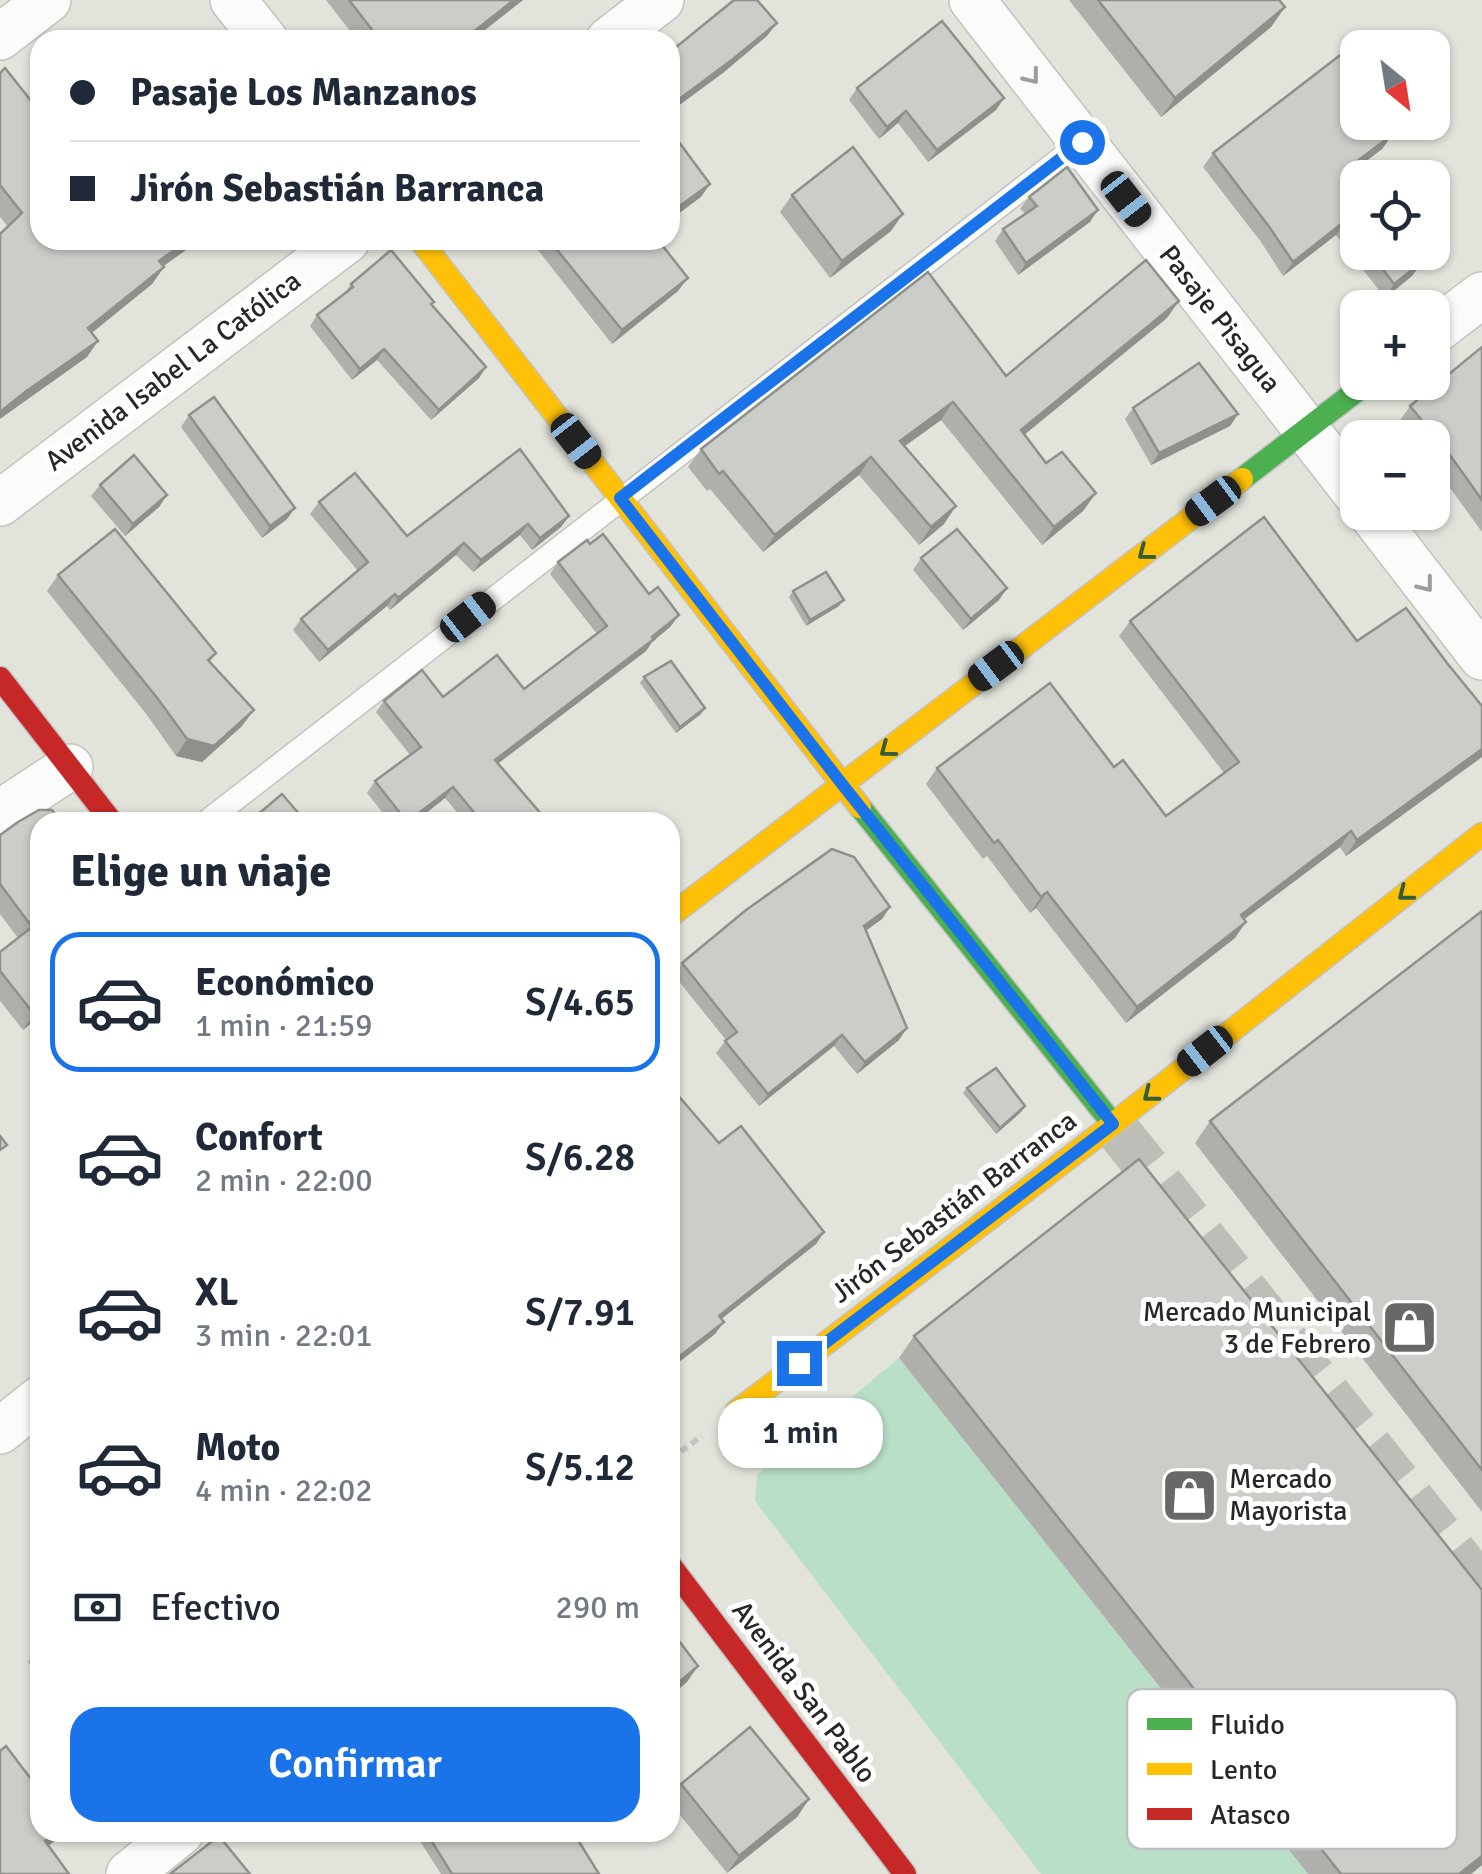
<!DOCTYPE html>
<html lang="es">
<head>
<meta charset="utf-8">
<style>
	:root { --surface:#fff; --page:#f6f6f7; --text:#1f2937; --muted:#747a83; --line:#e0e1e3; --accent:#1a73e8 }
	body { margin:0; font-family:Signika,sans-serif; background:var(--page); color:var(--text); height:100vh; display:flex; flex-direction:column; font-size:38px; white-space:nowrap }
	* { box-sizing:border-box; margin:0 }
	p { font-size:32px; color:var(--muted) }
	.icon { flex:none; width:55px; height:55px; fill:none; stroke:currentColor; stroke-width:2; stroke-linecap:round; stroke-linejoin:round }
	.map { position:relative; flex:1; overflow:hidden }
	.details { position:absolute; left:30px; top:812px; width:650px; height:1030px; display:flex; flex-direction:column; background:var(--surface); border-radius:30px; box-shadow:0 2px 8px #0004 }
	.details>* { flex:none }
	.top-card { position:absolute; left:30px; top:30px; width:650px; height:220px; border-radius:30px; box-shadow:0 2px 8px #0004; display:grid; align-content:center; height:220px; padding:0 40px; background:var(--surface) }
	.needle { width:65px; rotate:150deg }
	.buttons { position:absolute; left:1340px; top:30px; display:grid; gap:20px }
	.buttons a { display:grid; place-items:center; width:110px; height:110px; border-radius:20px; background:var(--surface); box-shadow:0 2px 8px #0004; font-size:50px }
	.end { position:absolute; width:45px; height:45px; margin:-22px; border:12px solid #1a73e8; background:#fff; box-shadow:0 0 0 5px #fff }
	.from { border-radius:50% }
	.bubble { position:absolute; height:70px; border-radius:30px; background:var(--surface); box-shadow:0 2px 8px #0004; font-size:32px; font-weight:600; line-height:70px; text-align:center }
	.car { position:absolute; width:30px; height:60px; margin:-30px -15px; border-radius:12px; box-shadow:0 0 8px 2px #0007; background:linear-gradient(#222 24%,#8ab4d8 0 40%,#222 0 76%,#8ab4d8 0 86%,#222 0) }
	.top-card b { display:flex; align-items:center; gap:35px; height:95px; font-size:38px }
	.top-card b+b { border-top:2px solid var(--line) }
	.top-card i { width:25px; height:25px; background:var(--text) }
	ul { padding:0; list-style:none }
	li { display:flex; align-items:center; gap:30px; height:140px; margin:0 20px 15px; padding:0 20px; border:5px solid transparent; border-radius:30px }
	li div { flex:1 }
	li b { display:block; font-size:38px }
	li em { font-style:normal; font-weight:600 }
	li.on { border-color:var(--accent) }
	li>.icon { width:90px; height:90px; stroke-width:1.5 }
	h2 { padding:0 40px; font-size:45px; line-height:120px }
	.pay { display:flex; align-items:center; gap:25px; height:110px; padding:0 40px; font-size:38px }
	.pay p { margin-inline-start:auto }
	.action { display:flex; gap:20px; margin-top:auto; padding:20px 40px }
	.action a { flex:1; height:115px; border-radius:30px; background:var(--accent); color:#fff; font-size:40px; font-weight:600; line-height:115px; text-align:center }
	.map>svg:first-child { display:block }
	.green { fill:#badfc8 }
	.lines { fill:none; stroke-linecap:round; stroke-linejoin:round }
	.street-tunnel { stroke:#bdbeb8; stroke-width:45; stroke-dasharray:45 22; stroke-linecap:butt }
	.lane-casing { stroke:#c3c2c1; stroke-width:25 }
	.street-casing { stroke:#c3c2c1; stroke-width:48 }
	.fast-casing { stroke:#c3c2c1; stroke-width:25 }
	.slow-casing { stroke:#c3c2c1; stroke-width:25 }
	.jam-casing { stroke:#c3c2c1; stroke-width:25 }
	.path { stroke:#c4c4c3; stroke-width:6; stroke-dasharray:8 5; stroke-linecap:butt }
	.lane { stroke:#fbfbfa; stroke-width:22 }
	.street { stroke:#fbfbfa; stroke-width:45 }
	.fast { stroke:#4caf50; stroke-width:22 }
	.slow { stroke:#ffc107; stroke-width:22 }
	.jam { stroke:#c62828; stroke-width:22 }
	.wall { fill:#afb0ac }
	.shaded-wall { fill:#8e908c }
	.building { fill:#cbcdc8; stroke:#8e908c; stroke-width:2.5 }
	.oneway { stroke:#9c9c9b }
	.oneway2 { stroke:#365d37 }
	.route { stroke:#1a73e8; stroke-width:12 }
	.labels { text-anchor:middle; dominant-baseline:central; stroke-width:10; stroke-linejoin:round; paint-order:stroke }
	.street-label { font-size:28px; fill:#272727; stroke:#fff }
	.poi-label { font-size:28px; fill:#272727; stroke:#fff; text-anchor:end }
	.key { fill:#fff; stroke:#bebebe; stroke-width:2.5 }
	.key-label { font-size:28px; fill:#272727 }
</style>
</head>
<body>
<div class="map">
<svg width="1482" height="1874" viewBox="0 0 1482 1874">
	<rect width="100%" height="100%" fill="#e2e4dc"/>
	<polygon class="green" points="899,1358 1308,1874 1041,1874 755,1501 757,1475"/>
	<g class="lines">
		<polyline class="street-tunnel" points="1119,1132 1482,1587"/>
		<defs>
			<polyline id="lane" points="206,822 1082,142"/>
			<g id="street">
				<polyline points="233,0 265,40"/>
				<polyline points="972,0 1358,496"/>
				<polyline points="0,37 48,0"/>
				<polyline points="609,40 661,0"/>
				<polyline points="1432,333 1482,295"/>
				<polyline points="0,503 347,240"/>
				<polyline points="1370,512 1482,657"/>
				<polyline points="0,813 70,767"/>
				<polyline points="0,1431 40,1399"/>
				<polyline points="129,1874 181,1832"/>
			</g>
			<g id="fast">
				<polyline points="1242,479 1368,382"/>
				<polyline points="860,807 1113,1124"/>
			</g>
			<g id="slow">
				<polyline points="420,240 860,807"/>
				<polyline points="670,916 1242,479"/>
				<polyline points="737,1411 1113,1124 1482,834"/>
			</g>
			<g id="jam">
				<polyline points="0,678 112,822"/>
				<polyline points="670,1565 905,1874"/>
			</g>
		</defs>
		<use href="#lane" class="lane-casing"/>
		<use href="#street" class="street-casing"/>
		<use href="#fast" class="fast-casing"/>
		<use href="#slow" class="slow-casing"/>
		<use href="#jam" class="jam-casing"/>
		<polyline class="path" points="670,1459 702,1436"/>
		<use href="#lane" class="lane"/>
		<use href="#street" class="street"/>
		<use href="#fast" class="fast"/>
		<use href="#slow" class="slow"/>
		<use href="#jam" class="jam"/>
	</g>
	<g class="wall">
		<polygon points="326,0 523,0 472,40 357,40"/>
		<polygon points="1069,0 1279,0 1285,7 1271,27 1161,117"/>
		<polygon points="0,73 164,267 152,284 92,332 87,357 13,409 8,227 0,217"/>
		<polygon points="857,88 1004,98 996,110 928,162 898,123 879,139 849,100"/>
		<polygon points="1358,122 1392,135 1382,149 1351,172 1358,180 1358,252 1414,252 1422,262 1412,276 1385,298 1336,235 1283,276 1261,242 1203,167 1213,153"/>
		<polygon points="792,195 891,231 830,278 780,212"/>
		<polygon points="1029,197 1090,222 1018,275 995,241 1003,229 1026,214 1020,209"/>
		<polygon points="530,240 658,240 678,291 612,344"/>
		<polygon points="351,284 432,305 486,367 479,378 431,420 377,360 352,380 310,326 317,315 344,294"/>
		<polygon points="1167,318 1024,435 1046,463 1096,493 1083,511 1042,545 941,420 905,446 944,524 919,545 859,475 763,552 710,489 707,491 688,467 701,449 1006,376"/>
		<polygon points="1482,347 1482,532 1432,463 1432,438 1411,438 1399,422 1410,406"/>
		<polygon points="1133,408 1238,414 1230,426 1151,465 1125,419"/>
		<polygon points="189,415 295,508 287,519 262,538 181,427"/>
		<polygon points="100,485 167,495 159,507 125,536 91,496"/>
		<polygon points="319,502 407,536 569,516 561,527 532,550 520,535 473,572 456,555 390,610 387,606 319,662 293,630 301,619 358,571 310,514"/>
		<polygon points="590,544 649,594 679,615 670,627 652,642 646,651 497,764 548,822 465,822 445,798 415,822 390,822 367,793 375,781 410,755 376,712 384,701 524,689 597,634 550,574 558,562"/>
		<polygon points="921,558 1007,588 999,600 963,630 913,570"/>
		<polygon points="58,575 216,653 210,662 242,726 202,762 176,756 147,715 47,591"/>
		<polygon points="793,591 839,606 806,626 789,597"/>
		<polygon points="1130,621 1357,641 1447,663 1482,706 1482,757 1346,856 1340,847 1244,919 1235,938 1126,1023 1036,908 1030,913 987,856 983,859 926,784 937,768 1114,767 1166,816 1224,773 1119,636"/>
		<polygon points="644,677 701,714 676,733 640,683"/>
		<polygon points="39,810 40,1016 23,1030 0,1001 0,952 18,938 0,914 0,835"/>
		<polygon points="890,907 882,919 866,930 899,1040 857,1074 834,1046 759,1106 716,1053 726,1040 673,974 682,963"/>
		<polygon points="1482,911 1482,1512 1195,1143 1210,1121"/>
		<polygon points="670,1086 719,1143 824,1232 816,1244 721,1319 715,1334 670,1369"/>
		<polygon points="967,1088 1025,1106 1021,1112 996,1134 963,1093"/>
		<polygon points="914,1336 1482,1865 1471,1874 1308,1874 899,1358"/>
		<polygon points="40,1645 40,1677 28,1662"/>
		<polygon points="681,1784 809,1799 797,1817 727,1873 670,1803 670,1799"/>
		<polygon points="414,1832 573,1832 599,1874 441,1874"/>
	</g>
	<g class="shaded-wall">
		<polygon points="514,0 523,0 472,40 463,40"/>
		<polygon points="1285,7 1271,27 1161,117 1175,98"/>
		<polygon points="777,23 767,36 723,73 670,112 670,106"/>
		<polygon points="1004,98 996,110 928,162 937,150"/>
		<polygon points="906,111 898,123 879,139 887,127"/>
		<polygon points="1392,135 1382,149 1339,182 1348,168"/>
		<polygon points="710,184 701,197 670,220 670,213"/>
		<polygon points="1098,210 1090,222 1018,275 1026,263"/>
		<polygon points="903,214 891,231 830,278 842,261"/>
		<polygon points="1345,221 1336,235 1283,276 1293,262"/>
		<polygon points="188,240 200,240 147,278 159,261"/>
		<polygon points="1422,262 1412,276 1385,298 1394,284"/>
		<polygon points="164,267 152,284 77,345 88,328"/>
		<polygon points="688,278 678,291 612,344 622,330"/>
		<polygon points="1179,301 1167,318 1008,448 1021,430"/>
		<polygon points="98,341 87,357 0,419 0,412 25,392"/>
		<polygon points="384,349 377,360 352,380 360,369"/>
		<polygon points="486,367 479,378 431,420 439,410"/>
		<polygon points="953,402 941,420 888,458 900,441"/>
		<polygon points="1238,414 1230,426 1151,465 1159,453"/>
		<polygon points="871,457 859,475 763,552 775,535"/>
		<polygon points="1096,493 1083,511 1042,545 1054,527"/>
		<polygon points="167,495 159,507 125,536 133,524"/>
		<polygon points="956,506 944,524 919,545 931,527"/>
		<polygon points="295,508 287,519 262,538 270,526"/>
		<polygon points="569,516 561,527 532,550 540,538"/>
		<polygon points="528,524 520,535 473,572 481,560"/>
		<polygon points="464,543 456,555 390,610 398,598"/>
		<polygon points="1007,588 999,600 963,630 971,619"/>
		<polygon points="395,594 387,606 319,662 328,650"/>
		<polygon points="844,600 839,606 806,626 810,620"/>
		<polygon points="679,615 670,627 652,642 646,651 487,772 495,760"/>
		<polygon points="705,708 701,714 676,733 680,727"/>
		<polygon points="254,710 242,726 202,762 176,756 187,739"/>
		<polygon points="1482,749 1482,757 1346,856 1357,840"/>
		<polygon points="453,787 445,798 415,822 409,822"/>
		<polygon points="1351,831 1340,847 1230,930 1241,915"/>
		<polygon points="1047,892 1036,908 1030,913 1041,897"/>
		<polygon points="890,907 882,919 856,938 864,926"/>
		<polygon points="1246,922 1235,938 1126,1023 1137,1007"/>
		<polygon points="40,1009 40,1016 23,1030 34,1014"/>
		<polygon points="907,1028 899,1040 857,1074 865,1062"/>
		<polygon points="842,1035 834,1046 759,1106 768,1094"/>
		<polygon points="1025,1106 1021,1112 996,1134 1000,1128"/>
		<polygon points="824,1232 816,1244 710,1328 719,1316"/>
		<polygon points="724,1322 715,1334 670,1369 672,1362"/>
		<polygon points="698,1666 687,1682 670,1697 670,1690"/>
		<polygon points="809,1799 797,1817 727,1873 739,1856"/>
		<polygon points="56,1832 61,1832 55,1841 34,1856 45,1841"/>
		<polygon points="1482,1856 1482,1865 1471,1874 1459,1874"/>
	</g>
	<g class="building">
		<polygon points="349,0 514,0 463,40 380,40"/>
		<polygon points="734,0 757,0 777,23 733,59 670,106 670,52"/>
		<polygon points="1098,0 1279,0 1285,7 1175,98"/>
		<polygon points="942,21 1004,98 937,150 906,111 887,127 857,88"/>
		<polygon points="1352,46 1358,53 1358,122 1382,122 1392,135 1348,168 1358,180 1358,237 1345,221 1293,262 1270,228 1213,153"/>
		<polygon points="5,68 40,112 40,240 188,240 159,261 164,267 88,328 98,341 25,392 0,412 0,234 22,213 0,185 0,73"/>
		<polygon points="670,130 710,184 670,213"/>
		<polygon points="853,147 903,214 842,261 792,195"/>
		<polygon points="1067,167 1098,210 1026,263 1003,229 1037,206 1029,197"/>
		<polygon points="549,240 658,240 688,278 622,330"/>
		<polygon points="391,250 434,302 431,304 486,367 439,410 384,349 360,369 317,315 353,287 351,284"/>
		<polygon points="1370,252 1414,252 1422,262 1394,284"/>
		<polygon points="1146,260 1179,301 1021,430 1046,463 1062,452 1096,493 1054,527 953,402 900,441 956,506 931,527 871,457 775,535 723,471 719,474 701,449 928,272 1006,376"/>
		<polygon points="1482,347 1482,500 1447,451 1410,406"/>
		<polygon points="1199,363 1238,414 1159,453 1133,408"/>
		<polygon points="214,397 295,508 270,526 189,415"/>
		<polygon points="520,449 569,516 540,538 528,524 481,560 464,543 398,598 395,594 328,650 301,619 368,562 319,502 355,473 407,536"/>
		<polygon points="134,455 167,495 133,524 100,485"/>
		<polygon points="1264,517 1357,641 1406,608 1447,663 1482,706 1482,749 1357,840 1351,831 1241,915 1246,922 1137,1007 1047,892 1041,897 998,840 994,843 937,768 1050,683 1114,767 1123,760 1166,816 1239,762 1130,621"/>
		<polygon points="115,529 216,653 208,660 254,710 214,746 187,739 158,699 58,575"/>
		<polygon points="957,529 1007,588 971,619 921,558"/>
		<polygon points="603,534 649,594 658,587 679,615 652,637 654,639 495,760 548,822 482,822 453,787 407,822 375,781 421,747 384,701 422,670 443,697 497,655 524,689 607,626 558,562 587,540 590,544"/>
		<polygon points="826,572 844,600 810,620 793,591"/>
		<polygon points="671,661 705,708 680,727 644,677"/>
		<polygon points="282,794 306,822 249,822"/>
		<polygon points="39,810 52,810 62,822 40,822 40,1009 34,1014 0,971 0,952 32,927 0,884 0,835 18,822"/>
		<polygon points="832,849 854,857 890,907 864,926 907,1028 865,1062 842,1035 768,1094 725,1041 737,1032 682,963 746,910"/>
		<polygon points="1482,911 1482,1470 1210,1121"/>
		<polygon points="996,1068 1025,1106 1000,1128 967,1088"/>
		<polygon points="670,1086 719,1143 741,1126 824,1232 719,1316 724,1322 672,1362 670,1360 670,1256 678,1250 670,1241"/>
		<polygon points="0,1136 7,1145 0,1150"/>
		<polygon points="1139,1159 1482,1590 1482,1856 1459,1874 1341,1874 914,1336"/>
		<polygon points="670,1629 698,1666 670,1690"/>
		<polygon points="750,1727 809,1799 739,1856 681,1784"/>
		<polygon points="6,1746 40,1791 40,1832 56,1832 45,1841 69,1874 0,1874 0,1751"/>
		<polygon points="426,1832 573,1832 599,1874 452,1874"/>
		<polygon points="219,1836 250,1874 170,1874"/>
	</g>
	<defs><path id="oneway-chevron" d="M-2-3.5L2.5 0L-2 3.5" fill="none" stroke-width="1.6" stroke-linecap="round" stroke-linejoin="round" transform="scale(2.5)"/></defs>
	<g class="oneway">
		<use href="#oneway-chevron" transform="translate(1032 77) rotate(52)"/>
		<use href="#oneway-chevron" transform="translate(1426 585) rotate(52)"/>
	</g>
	<g class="oneway2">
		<use href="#oneway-chevron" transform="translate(1145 553) rotate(143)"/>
		<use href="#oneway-chevron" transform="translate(887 750) rotate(143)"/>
		<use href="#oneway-chevron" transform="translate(1405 894) rotate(142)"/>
		<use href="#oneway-chevron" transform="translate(1150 1095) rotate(142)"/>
	</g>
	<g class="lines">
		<polyline class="route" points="799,1363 1113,1124 842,784 620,498 1082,142"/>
	</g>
	<defs>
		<symbol id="shop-square" viewBox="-11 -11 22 22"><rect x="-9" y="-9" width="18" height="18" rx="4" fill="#686966" stroke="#fff"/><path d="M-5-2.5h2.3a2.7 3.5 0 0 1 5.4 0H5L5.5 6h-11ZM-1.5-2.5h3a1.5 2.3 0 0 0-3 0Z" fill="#fff"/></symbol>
	</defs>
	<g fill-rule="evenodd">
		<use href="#shop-square" x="1378" y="1296" width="63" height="63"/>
		<use href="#shop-square" x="1158" y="1464" width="63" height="63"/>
	</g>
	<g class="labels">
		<g class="street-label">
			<text transform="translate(1220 319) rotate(52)">Pasaje Pisagua</text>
			<text transform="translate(173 371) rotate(-37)">Avenida Isabel La Católica</text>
			<text transform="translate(954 1207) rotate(-37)">Jirón Sebastián Barranca</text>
			<text transform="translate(804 1692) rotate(53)">Avenida San Pablo</text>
		</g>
		<g class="poi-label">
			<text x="1371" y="1312">Mercado Municipal<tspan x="1371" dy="32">3 de Febrero</tspan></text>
			<text x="1229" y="1479" text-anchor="start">Mercado<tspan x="1229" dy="32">Mayorista</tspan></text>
		</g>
	</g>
	<rect x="1127" y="1689" width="330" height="160" rx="15" class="key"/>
	<rect x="1147" y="1718" width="45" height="12" fill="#4caf50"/>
	<rect x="1147" y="1763" width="45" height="12" fill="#ffc107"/>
	<rect x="1147" y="1808" width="45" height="12" fill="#c62828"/>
	<g class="key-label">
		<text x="1210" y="1734">Fluido</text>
		<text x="1210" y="1779">Lento</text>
		<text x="1210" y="1824">Atasco</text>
	</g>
</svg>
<div class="buttons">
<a><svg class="needle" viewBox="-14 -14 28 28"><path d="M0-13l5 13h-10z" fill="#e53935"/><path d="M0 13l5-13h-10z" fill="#747a83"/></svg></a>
<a><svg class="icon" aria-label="locate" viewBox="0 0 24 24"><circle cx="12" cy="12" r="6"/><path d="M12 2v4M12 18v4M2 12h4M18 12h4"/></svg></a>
<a>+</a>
<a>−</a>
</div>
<i class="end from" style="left:1082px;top:142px"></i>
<i class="end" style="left:799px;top:1363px"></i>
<div class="bubble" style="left:718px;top:1398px;width:165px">1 min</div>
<i class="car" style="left:1126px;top:199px;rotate:142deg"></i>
<i class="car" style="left:576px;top:441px;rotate:142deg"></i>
<i class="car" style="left:1213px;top:501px;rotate:233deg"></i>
<i class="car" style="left:468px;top:617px;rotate:52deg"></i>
<i class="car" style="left:996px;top:666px;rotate:233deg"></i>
<i class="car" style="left:1205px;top:1051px;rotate:232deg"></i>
<div class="top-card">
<b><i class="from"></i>Pasaje Los Manzanos</b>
<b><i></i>Jirón Sebastián Barranca</b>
</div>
<section class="details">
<h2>Elige un viaje</h2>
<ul>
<li class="on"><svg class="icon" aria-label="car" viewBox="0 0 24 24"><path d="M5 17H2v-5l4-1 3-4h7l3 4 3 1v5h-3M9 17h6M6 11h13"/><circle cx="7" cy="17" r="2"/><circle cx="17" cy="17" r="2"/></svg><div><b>Económico</b><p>1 min · 21:59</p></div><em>S/4.65</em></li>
<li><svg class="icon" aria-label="car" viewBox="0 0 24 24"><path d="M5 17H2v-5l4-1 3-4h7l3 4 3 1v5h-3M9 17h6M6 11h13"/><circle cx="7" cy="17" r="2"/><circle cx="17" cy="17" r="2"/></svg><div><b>Confort</b><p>2 min · 22:00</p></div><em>S/6.28</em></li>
<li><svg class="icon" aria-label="car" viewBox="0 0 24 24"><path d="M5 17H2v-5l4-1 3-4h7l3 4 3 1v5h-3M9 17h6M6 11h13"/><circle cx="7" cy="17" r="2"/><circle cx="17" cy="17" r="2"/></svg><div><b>XL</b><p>3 min · 22:01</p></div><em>S/7.91</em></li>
<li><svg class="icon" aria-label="car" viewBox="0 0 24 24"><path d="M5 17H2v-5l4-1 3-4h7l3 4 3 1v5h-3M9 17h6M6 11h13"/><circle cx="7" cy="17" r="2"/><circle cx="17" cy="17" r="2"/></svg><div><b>Moto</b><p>4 min · 22:02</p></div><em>S/5.12</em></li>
</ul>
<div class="pay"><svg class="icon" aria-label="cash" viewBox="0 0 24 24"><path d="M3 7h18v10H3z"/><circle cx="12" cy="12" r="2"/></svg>Efectivo<p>290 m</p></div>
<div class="action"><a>Confirmar</a></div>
</section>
</div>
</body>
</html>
